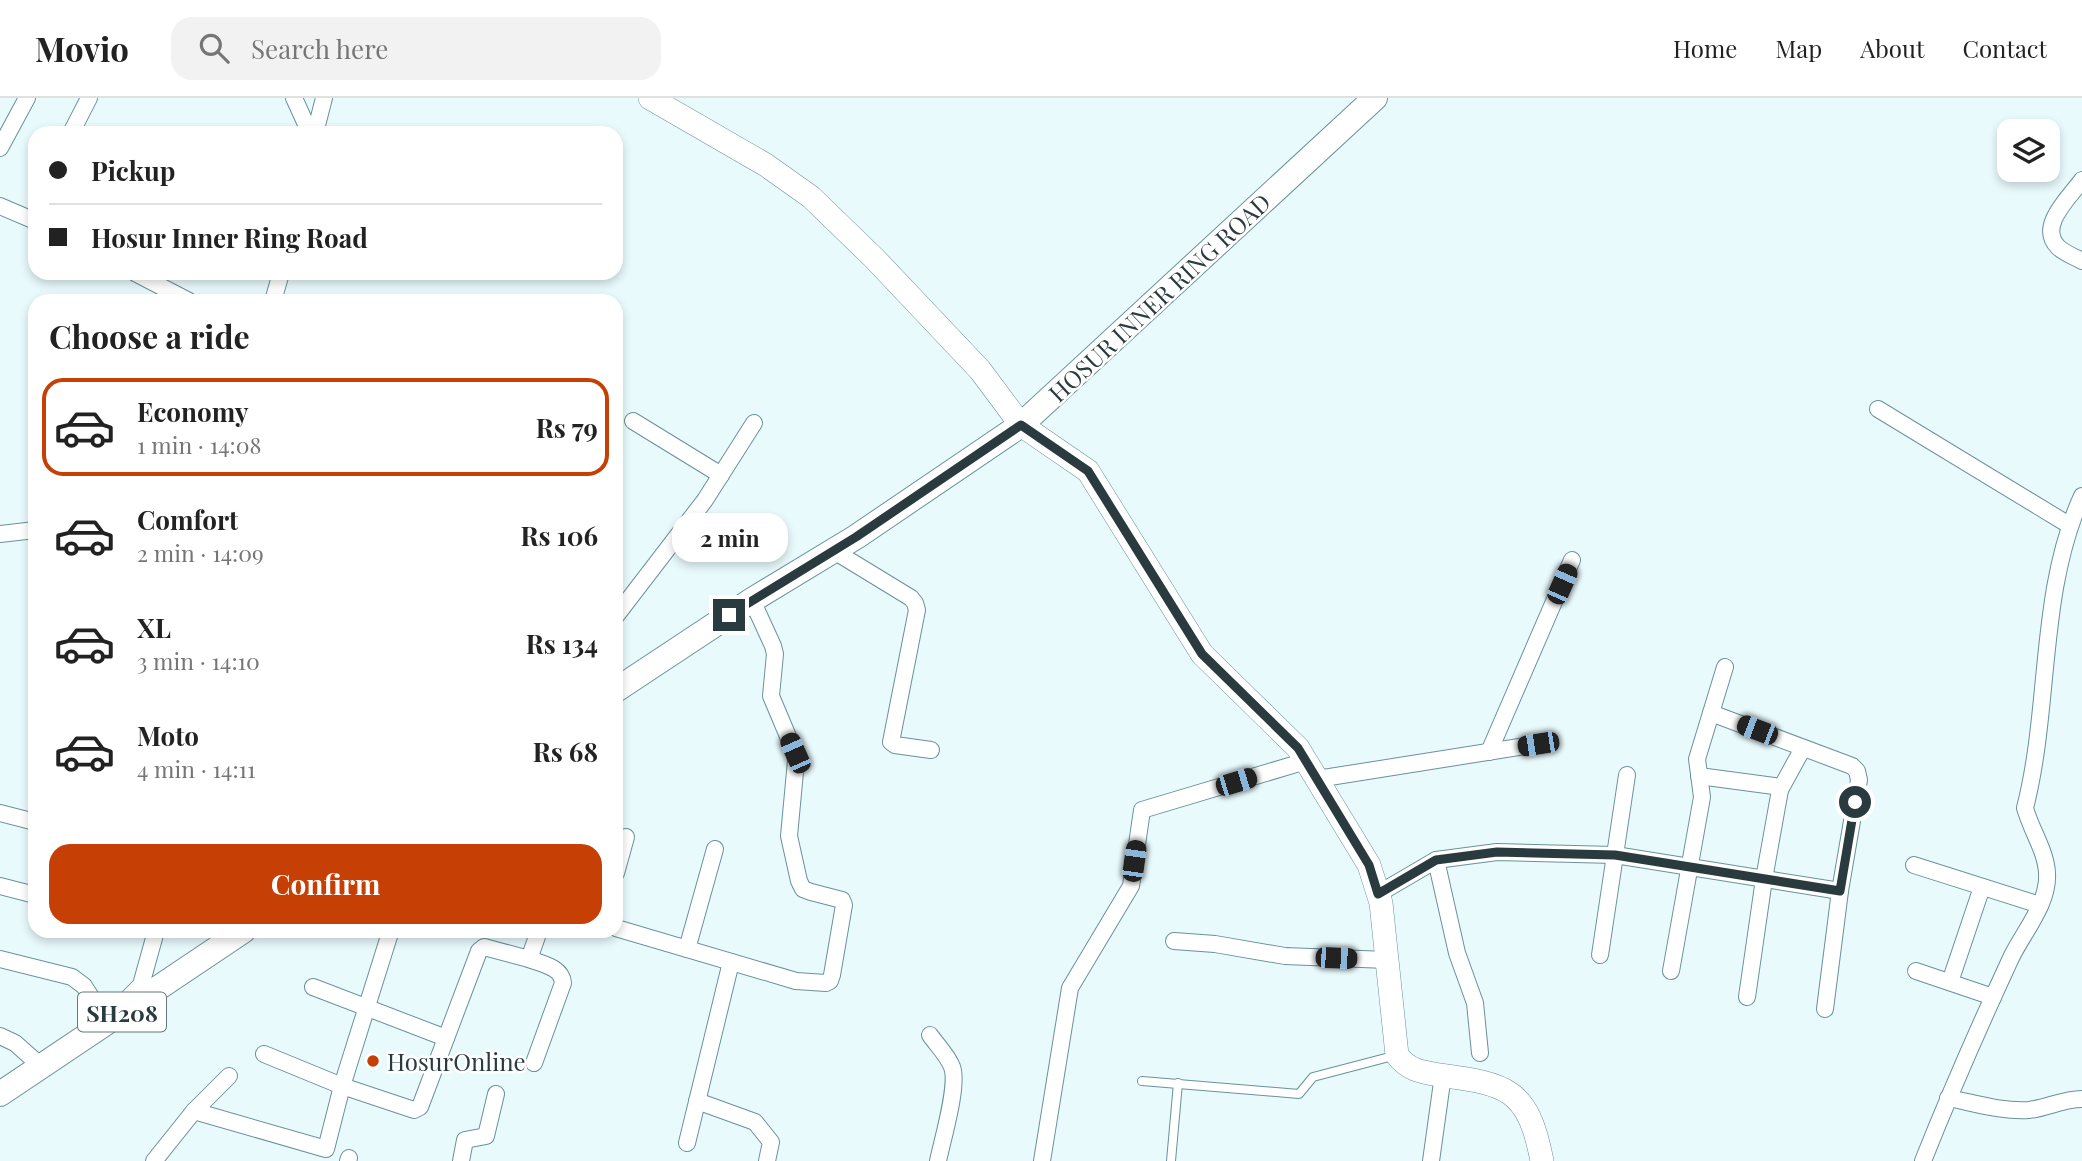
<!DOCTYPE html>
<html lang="en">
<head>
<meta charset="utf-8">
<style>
	:root { --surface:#fff; --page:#f2f2f2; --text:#222; --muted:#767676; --line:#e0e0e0; --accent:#c63f05 }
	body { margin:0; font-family:"Playfair Display",serif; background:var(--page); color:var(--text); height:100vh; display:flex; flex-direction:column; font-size:26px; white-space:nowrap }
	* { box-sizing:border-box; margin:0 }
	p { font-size:23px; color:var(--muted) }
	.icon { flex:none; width:38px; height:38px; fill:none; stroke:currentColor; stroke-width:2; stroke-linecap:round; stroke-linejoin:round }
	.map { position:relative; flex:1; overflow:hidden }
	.panel { position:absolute; left:28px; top:196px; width:595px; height:644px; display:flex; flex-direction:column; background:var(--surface); border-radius:21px; box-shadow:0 4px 10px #0003 }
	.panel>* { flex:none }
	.top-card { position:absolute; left:28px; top:28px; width:595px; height:154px; border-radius:21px; box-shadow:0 4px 10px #0003; display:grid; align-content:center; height:154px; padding:0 21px; background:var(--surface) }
	.fabs { position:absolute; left:1997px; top:21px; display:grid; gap:14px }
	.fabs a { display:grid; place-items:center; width:63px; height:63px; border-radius:14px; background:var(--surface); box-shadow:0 4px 10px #0003; font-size:35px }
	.end { position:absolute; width:32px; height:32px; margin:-16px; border:9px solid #293b3e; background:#fff; box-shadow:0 0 0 4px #fff }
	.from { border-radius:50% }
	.bubble { position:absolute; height:49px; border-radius:21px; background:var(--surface); box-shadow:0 4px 10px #0003; font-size:23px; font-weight:700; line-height:49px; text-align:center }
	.car { position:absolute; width:21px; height:42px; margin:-21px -10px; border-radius:9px; box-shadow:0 0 5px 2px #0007; background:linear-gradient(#222 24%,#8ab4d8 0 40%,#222 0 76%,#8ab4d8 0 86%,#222 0) }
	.top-card b { display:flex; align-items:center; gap:24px; height:66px; font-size:26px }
	.top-card b+b { border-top:2px solid var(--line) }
	.top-card i { width:18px; height:18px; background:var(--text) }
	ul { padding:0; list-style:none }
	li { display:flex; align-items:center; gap:21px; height:98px; margin:0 14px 10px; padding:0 7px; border:4px solid transparent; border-radius:21px }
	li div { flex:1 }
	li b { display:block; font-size:26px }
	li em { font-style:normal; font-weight:700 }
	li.selected { border-color:var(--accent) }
	li>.icon { width:63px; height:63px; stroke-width:1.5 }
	h2 { padding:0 21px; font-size:32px; line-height:84px }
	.cta { display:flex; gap:14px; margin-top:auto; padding:14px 21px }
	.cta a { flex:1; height:80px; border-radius:21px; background:var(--accent); color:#fff; font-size:28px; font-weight:700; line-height:80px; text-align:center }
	header { display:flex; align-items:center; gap:42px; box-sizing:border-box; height:98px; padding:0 35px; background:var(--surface); border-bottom:2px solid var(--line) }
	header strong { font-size:33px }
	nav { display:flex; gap:38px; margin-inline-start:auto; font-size:24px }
	.search { width:490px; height:63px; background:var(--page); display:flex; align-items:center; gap:18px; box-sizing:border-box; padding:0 24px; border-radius:21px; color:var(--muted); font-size:26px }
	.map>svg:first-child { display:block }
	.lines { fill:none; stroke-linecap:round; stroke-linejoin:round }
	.lane-casing { stroke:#689299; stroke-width:10 }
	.street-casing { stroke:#689299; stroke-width:18 }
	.secondary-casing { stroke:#689299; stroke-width:24 }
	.primary-casing { stroke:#689299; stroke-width:26 }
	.lane { stroke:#fff; stroke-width:8 }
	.street { stroke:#fff; stroke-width:16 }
	.secondary { stroke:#fff; stroke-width:23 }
	.primary { stroke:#fff; stroke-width:24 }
	.route { stroke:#293b3e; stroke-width:9 }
	.poi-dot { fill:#c63f05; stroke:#fff; stroke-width:2.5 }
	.labels { text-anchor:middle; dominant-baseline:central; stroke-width:5; stroke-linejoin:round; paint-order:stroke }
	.shield { fill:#fff; stroke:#697678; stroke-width:2 }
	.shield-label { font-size:23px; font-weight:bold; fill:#293b3e }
	.street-label { font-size:24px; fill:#293b3e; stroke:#fff }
	.poi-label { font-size:24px; fill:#293b3e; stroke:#fff; text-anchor:start }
</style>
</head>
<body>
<header>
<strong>Movio</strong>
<div class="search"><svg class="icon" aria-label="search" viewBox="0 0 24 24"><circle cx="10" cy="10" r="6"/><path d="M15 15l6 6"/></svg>Search here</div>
<nav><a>Home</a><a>Map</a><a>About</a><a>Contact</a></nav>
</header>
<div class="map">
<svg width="2082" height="1063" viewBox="0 0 2082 1063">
	<rect width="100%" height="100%" fill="#e9fafd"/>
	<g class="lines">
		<defs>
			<g id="lane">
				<polyline points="1142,983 1299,996 1313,979 1397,957"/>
				<polyline points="1171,1063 1178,985"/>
			</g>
			<g id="street">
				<polyline points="294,0 310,35"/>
				<polyline points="71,35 89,0"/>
				<polyline points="315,35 324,0"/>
				<polyline points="0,50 27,0"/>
				<path d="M2082,82c-12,17 -45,46 -24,67 6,6 17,10 24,14"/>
				<polyline points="0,108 35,123"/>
				<polyline points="135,175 189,203"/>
				<polyline points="273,203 281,175"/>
				<polyline points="1878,311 2069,427"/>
				<polyline points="633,323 721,377"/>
				<polyline points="0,436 35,432"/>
				<polyline points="834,453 911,500 915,505 917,512 891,644 895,647 931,652"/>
				<polyline points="616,518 705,402 754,325"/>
				<polyline points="1711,615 1852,668 1857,673 1859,682 1840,793 1825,911"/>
				<polyline points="1489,654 1572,462"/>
				<polyline points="1699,678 1774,688 1780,692 1764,781 1747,899"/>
				<polyline points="1317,681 1538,646"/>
				<polyline points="1780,692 1803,650"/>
				<polyline points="0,715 35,724"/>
				<polyline points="1436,762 1457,855 1475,905 1480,955"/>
				<polyline points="1914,767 2040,807"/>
				<polyline points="616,775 626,739"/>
				<polyline points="0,788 35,797"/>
				<polyline points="1378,796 1436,762 1497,754 1615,757 1840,793"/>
				<polyline points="616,830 796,883 826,885 830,883 832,877 844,807 842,802 811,794 803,791 799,783 789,738 796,663 795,655 771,598 775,556 773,548 752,502"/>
				<polyline points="1174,843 1215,846 1285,858 1387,862"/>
				<polyline points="687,851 715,751"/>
				<polyline points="1600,857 1627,677"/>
				<polyline points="0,861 72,879 84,888 107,924"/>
				<path d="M529,861c13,5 33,8 34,24l-29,80"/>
				<polyline points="1671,873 1702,699 1697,661 1725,569"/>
				<polyline points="1916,873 1993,899"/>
				<polyline points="1950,884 1982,789"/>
				<polyline points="313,889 446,940"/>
				<polyline points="126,902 141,887 156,833"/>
				<path d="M930,937c7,10 18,21 22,32 7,18 -10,74 -14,94"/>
				<polyline points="0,938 15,945 42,969"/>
				<polyline points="264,956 342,988 414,1012 420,1009 479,853 484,849 529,861 539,833"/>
				<path d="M1948,1000c26,5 55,14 81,12 18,-2 34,-11 53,-11"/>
				<polyline points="697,1003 755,1024 771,1044 767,1063"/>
				<polyline points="194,1013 229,978"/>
				<polyline points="687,1045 731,864"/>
				<polyline points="154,1063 194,1013 326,1051 342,988 390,835"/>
				<polyline points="348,1063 349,1060"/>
				<polyline points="461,1063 465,1042 486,1038 496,996"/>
				<polyline points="1042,1063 1070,890 1131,788 1142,712 1306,663"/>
				<polyline points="1431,1063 1443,977"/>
				<path d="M1923,1063c27,-68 56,-134 87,-201 12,-27 39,-55 37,-87 -1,-22 -16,-43 -22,-65 26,-102 13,-215 57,-312"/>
			</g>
			<path id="secondary" d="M650,0l116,67 45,32 64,62 105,111 41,55 67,46 114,183 96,94 71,117 12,38 16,152c11,15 24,17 42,20 68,9 89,13 103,86"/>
			<g id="primary">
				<polyline points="616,592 752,502 856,439 1021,327 1375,0"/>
				<polyline points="0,996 243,833"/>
			</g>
		</defs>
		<use href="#lane" class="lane-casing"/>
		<use href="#street" class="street-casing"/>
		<use href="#secondary" class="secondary-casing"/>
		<use href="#primary" class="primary-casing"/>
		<use href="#lane" class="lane"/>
		<use href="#street" class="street"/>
		<use href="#secondary" class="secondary"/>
		<use href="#primary" class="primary"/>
	</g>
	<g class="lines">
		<polyline class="route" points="729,517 856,439 1021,327 1088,373 1202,556 1298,650 1369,767 1378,796 1436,762 1497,754 1615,757 1840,793 1855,704"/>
	</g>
	<circle class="poi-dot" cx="373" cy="963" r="7"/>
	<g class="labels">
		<rect class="shield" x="78" y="894.5" width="88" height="39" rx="5"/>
		<g class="shield-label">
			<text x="122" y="914">SH208</text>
		</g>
		<g class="street-label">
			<text transform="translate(1159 199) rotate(-43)">HOSUR INNER RING ROAD</text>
		</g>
		<g class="poi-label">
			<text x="387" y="963">HosurOnline</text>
		</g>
	</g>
</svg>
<div class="fabs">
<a><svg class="icon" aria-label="layers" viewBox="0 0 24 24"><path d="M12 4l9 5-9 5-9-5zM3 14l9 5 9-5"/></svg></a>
</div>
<i class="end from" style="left:1855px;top:704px"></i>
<i class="end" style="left:729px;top:517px"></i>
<div class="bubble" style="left:672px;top:415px;width:116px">2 min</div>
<i class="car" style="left:1562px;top:486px;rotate:24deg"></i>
<i class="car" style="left:1757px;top:632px;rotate:291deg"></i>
<i class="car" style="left:1538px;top:646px;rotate:261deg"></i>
<i class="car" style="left:795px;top:655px;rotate:336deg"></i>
<i class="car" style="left:1236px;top:684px;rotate:73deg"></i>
<i class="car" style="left:1134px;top:763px;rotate:8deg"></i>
<i class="car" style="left:1336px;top:860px;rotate:92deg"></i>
<div class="top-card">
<b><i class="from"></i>Pickup</b>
<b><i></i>Hosur Inner Ring Road</b>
</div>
<section class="panel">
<h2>Choose a ride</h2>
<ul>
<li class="selected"><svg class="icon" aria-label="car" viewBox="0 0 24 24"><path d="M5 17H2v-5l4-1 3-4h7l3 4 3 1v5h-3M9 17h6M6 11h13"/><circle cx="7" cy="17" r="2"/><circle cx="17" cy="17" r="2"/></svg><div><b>Economy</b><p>1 min · 14:08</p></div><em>Rs 79</em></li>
<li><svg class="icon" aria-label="car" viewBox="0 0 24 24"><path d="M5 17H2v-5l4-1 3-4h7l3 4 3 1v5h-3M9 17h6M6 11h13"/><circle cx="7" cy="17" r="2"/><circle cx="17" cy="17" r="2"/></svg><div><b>Comfort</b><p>2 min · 14:09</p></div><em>Rs 106</em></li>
<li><svg class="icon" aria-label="car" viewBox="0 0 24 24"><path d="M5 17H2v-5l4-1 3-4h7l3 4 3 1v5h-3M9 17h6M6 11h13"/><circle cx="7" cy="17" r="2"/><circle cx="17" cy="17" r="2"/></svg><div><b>XL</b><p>3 min · 14:10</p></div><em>Rs 134</em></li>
<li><svg class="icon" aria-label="car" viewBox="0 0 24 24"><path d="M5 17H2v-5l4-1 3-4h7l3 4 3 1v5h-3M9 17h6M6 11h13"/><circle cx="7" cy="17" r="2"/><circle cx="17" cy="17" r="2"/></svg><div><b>Moto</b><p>4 min · 14:11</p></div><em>Rs 68</em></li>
</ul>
<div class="cta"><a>Confirm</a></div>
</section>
</div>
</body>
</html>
